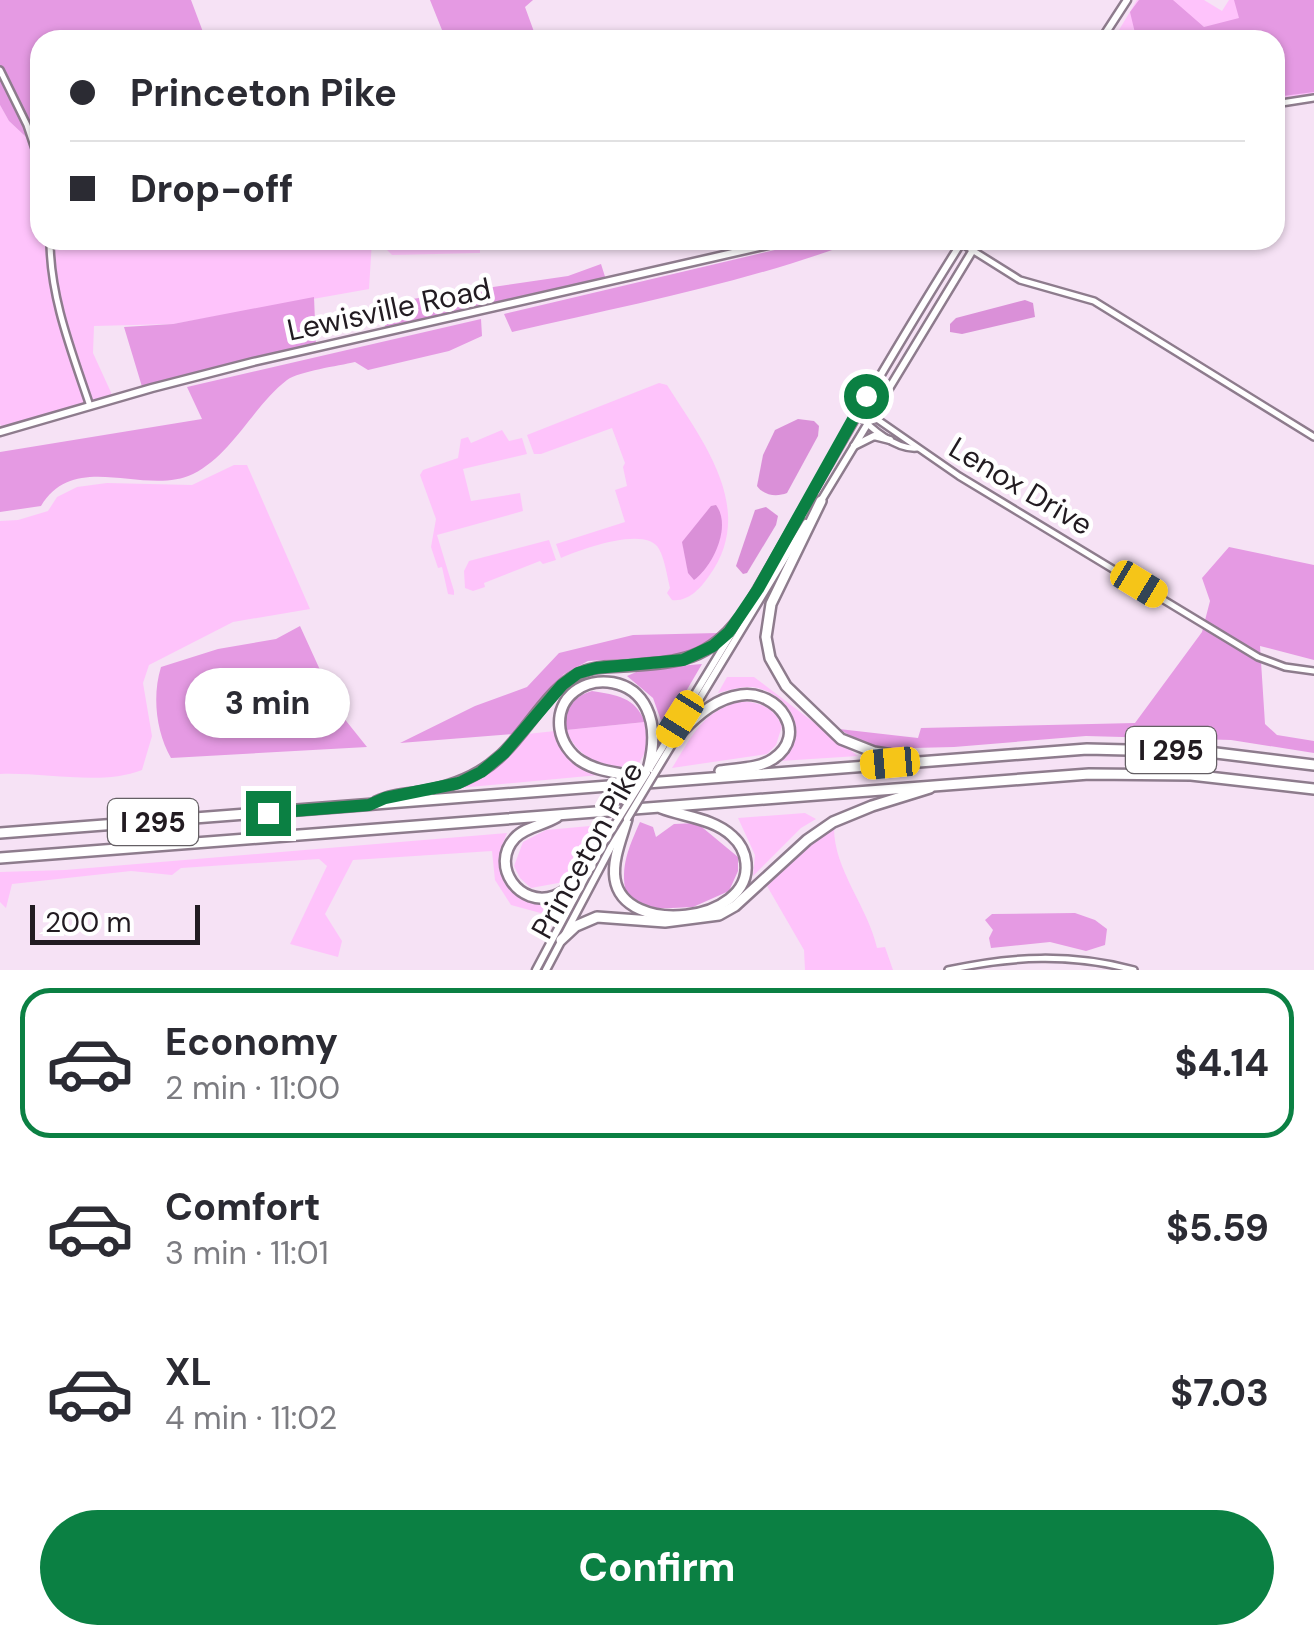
<!DOCTYPE html>
<html lang="en">
<head>
<meta charset="utf-8">
<style>
	:root { --surface:#fff; --page:#f7f7f7; --text:#2b2b33; --muted:#7c7c81; --line:#e1e1e2; --accent:#0b8043 }
	body { margin:0; font-family:"DM Sans",sans-serif; background:var(--page); color:var(--text); height:100vh; display:flex; flex-direction:column; font-size:38px; white-space:nowrap }
	* { box-sizing:border-box; margin:0 }
	p { font-size:32px; color:var(--muted) }
	.icon { flex:none; width:55px; height:55px; fill:none; stroke:currentColor; stroke-width:2; stroke-linecap:round; stroke-linejoin:round }
	.map { position:relative; height:970px; overflow:hidden }
	.panel { display:flex; flex-direction:column; background:var(--surface); flex:1 }
	.panel>* { flex:none }
	.top-card { position:absolute; left:30px; top:30px; width:1255px; height:220px; border-radius:30px; box-shadow:0 2px 8px #0004; display:grid; align-content:center; height:220px; padding:0 40px; background:var(--surface) }
	.scale { position:absolute; left:30px; bottom:25px; width:170px; box-sizing:border-box; padding-left:10px; border:5px solid #221b21; border-top:0; font-size:28px; line-height:35px; white-space:nowrap; color:#221b21; -webkit-text-stroke:8px #fff; paint-order:stroke }
	.end { position:absolute; width:45px; height:45px; margin:-22px; border:12px solid #0b8043; background:#fff; box-shadow:0 0 0 5px #fff }
	.from { border-radius:50% }
	.bubble { position:absolute; height:70px; border-radius:35px; background:var(--surface); box-shadow:0 2px 8px #0004; font-size:32px; font-weight:700; line-height:70px; text-align:center }
	.car { position:absolute; width:30px; height:60px; margin:-30px -15px; border-radius:12px; box-shadow:0 0 8px 2px #0007; background:linear-gradient(#f5c518 24%,#345 0 40%,#f5c518 0 76%,#345 0 86%,#f5c518 0) }
	.top-card b { display:flex; align-items:center; gap:35px; height:95px; font-size:38px }
	.top-card b+b { border-top:2px solid var(--line) }
	.top-card i { width:25px; height:25px; background:var(--text) }
	ul { padding:18px 0 0; list-style:none }
	li { display:flex; align-items:center; gap:30px; height:150px; margin:0 20px 15px; padding:0 20px; border:5px solid transparent; border-radius:30px }
	li div { flex:1 }
	li b { display:block; font-size:38px }
	li em { font-style:normal; font-weight:700 }
	li.current { border-color:var(--accent) }
	li>.icon { width:90px; height:90px; stroke-width:1.5 }
	.cta { display:flex; gap:20px; margin-top:auto; padding:20px 40px }
	.cta a { flex:1; height:115px; border-radius:60px; background:var(--accent); color:#fff; font-size:40px; font-weight:700; line-height:115px; text-align:center }
	.map>svg:first-child { display:block }
	.green { fill:#fec3fb }
	.forest { fill:#e59ae3 }
	.water { fill:#da90d8 }
	.lines { fill:none; stroke-linecap:round; stroke-linejoin:round }
	.street-casing { stroke:#8e7c8d; stroke-width:10 }
	.secondary-casing { stroke:#8e7c8d; stroke-width:11 }
	.highway-casing { stroke:#8e7c8d; stroke-width:14 }
	.street { stroke:#fff; stroke-width:5 }
	.secondary { stroke:#fff; stroke-width:6 }
	.highway { stroke:#fff; stroke-width:9 }
	.secondary-bridge-casing { stroke:#8e7c8d; stroke-width:11; stroke-linecap:butt }
	.secondary-bridge { stroke:#fff; stroke-width:6 }
	.route { stroke:#0b8043; stroke-width:12 }
	.labels { text-anchor:middle; dominant-baseline:central; stroke-width:9; stroke-linejoin:round; paint-order:stroke }
	.shield { fill:#fff; stroke:#645f64; stroke-width:2.5 }
	.shield-label { font-size:28px; font-weight:bold; fill:#221b21 }
	.street-label { font-size:30px; fill:#221b21; stroke:#fff }
</style>
</head>
<body>
<div class="map">
<svg width="1314" height="970" viewBox="0 0 1314 970">
	<rect width="100%" height="100%" fill="#f6e2f5"/>
	<g class="green">
		<polygon points="1137,0 1204,0 1222,11 1229,0 1314,0 1314,96 1275,101 1275,40 1113,40"/>
		<polygon points="0,105 9,121 40,150 40,240 372,240 369,289 173,324 94,326 93,353 114,399 3,430 0,424"/>
		<polygon points="382,240 480,240 480,253 392,255 382,245"/>
		<path d="M659,383l8,2c37,58 90,125 42,191 -9,13 -21,26 -37,24l-5,-7 3,-5c-3,-12 -5,-28 -11,-39 -13,-24 -79,1 -98,9l-5,-14 69,-22 -10,-32 12,-4 -4,-19 2,-4 -13,-35 -71,26h-7l-7,-19z"/>
		<polygon points="502,430 509,441 522,438 527,454 463,469 471,501 520,493 523,511 437,535 454,591 454,595 448,594 442,567 438,568 431,547 436,519 420,475 423,470 458,458 461,439 468,437 471,443"/>
		<path d="M234,465h13l63,144 -77,13 -84,43 -6,18 9,53 -10,34c-40,16 -98,2 -142,4v-253l18,-1 30,-9 9,-14 20,-10 30,-4 85,2z"/>
		<polygon points="549,540 556,560 543,564 540,561 484,583 485,587 473,591 465,588 464,571 469,561"/>
		<path d="M727,677h27l104,79 -78,5c32,-24 13,-63 -22,-73 -13,-3 -27,2 -40,5z"/>
		<path d="M741,701c21,2 32,6 41,25l-6,19 -9,9 -95,14c21,-33 29,-56 69,-67z"/>
		<path d="M645,722l4,24 -13,22c-28,6 -59,-10 -70,-38z"/>
		<polygon points="555,731 567,755 599,775 459,788 497,766 527,734"/>
		<polygon points="805,813 816,819 801,828 753,876 755,855 738,818"/>
		<polygon points="601,825 569,881 531,888 520,878 514,866 523,842 546,830"/>
		<path d="M834,828c0,42 34,79 43,120l8,-1 8,23h-88l-1,-20 -37,-64 44,-43z"/>
		<path d="M507,833c-19,44 0,72 48,70l-7,12 -37,-10 -16,-25 -3,-29 -139,9 -28,54 17,27 -4,16 -48,-13 37,-78 -8,-7 -138,9 -9,7 -41,-4 -119,13 -6,24 -6,-6v-30l65,-2z"/>
	</g>
	<g class="forest">
		<polygon points="0,0 191,0 206,40 40,40 40,150 9,121 0,105"/>
		<polygon points="430,0 533,0 525,7 537,40 433,40 442,30"/>
		<polygon points="1139,0 1173,0 1204,27 1239,18 1234,0 1314,0 1314,92 1275,97 1275,40 1129,40 1136,37 1130,12"/>
		<path d="M817,240h20l-2,9c-105,37 -215,58 -323,83l-8,-18z"/>
		<polygon points="601,264 607,283 384,329 392,302 568,276"/>
		<polygon points="314,297 316,346 143,390 124,327 173,324"/>
		<path d="M481,319l1,17 -33,15 -81,19 -13,-8c-17,4 -55,9 -68,18 -34,26 -54,74 -94,94 -48,23 -118,-25 -152,32l-41,6v-60l202,-33 -15,-32z"/>
		<polygon points="1229,547 1314,565 1314,660 1260,646 1265,724 1277,735 1314,741 1314,753 1231,740 1086,736 954,747 872,749 839,729 918,738 921,728 1135,723 1202,632 1210,601 1202,578"/>
		<path d="M300,626l31,68 -20,30 7,6 21,-18 28,35 -196,11c-15,-26 -19,-62 -10,-91l57,-18 58,-10z"/>
		<polygon points="718,633 699,647 673,656 588,661 564,674 513,734 400,743 475,706 527,687 559,653 633,635"/>
		<polygon points="702,664 664,729 653,698 627,676 643,669"/>
		<path d="M592,691c25,4 43,6 53,31l-79,8c-2,-21 6,-33 26,-39z"/>
		<path d="M640,822l13,5 3,10 18,-13 23,-1 41,34v14l-9,20 -36,16 -43,2 -24,-16c-6,-27 3,-46 14,-71z"/>
		<polygon points="1075,913 1095,920 1107,929 1105,945 1086,951 1050,942 991,948 989,938 993,930 985,920 992,914"/>
	</g>
	<g class="water">
		<polygon points="1025,300 1033,303 1035,317 962,334 950,332 950,324 956,318"/>
		<path d="M798,419l16,2 5,5 -1,10 -31,57c-10,4 -23,3 -30,-7l6,-31 12,-25z"/>
		<path d="M716,505c16,21 -3,61 -22,75l-6,-7 -6,-31 29,-36z"/>
		<polygon points="766,507 778,516 776,525 747,573 743,574 736,566 755,510"/>
	</g>
	<g class="lines">
		<defs>
			<g id="street">
				<polyline points="0,70 27,125 40,164"/>
				<polyline points="1275,104 1314,98"/>
				<path d="M50,240c0,58 22,112 40,166"/>
				<polyline points="961,243 1020,280 1094,301 1314,437"/>
				<polyline points="857,413 871,415 959,476 1258,657 1285,667 1314,671"/>
				<path d="M857,413c13,15 39,37 60,35"/>
				<path d="M948,970c64,-14 122,-17 186,0"/>
			</g>
			<g id="secondary">
				<polyline points="1101,40 1127,0"/>
				<polyline points="0,432 152,388 253,362 790,240"/>
				<polyline points="854,446 874,436 890,440"/>
				<polyline points="819,504 979,240"/>
				<path d="M738,622c74,-128 146,-257 225,-382"/>
				<polyline points="650,768 732,633"/>
				<polyline points="654,774 806,523"/>
				<polyline points="536,970 604,842"/>
				<polyline points="546,970 621,828"/>
			</g>
			<g id="highway">
				<polyline points="821,501 771,604 766,637 770,658 786,686 841,739 874,752 910,758"/>
				<path d="M682,731c17,-17 35,-33 59,-36 37,-5 69,39 32,64 -15,10 -36,9 -53,12"/>
				<path d="M647,773c34,-115 -96,-111 -87,-44 2,13 10,25 21,32 20,13 45,11 66,20"/>
				<path d="M376,802c14,-7 30,-8 45,-10 29,-5 55,-14 77,-34 28,-23 52,-75 87,-87 12,-5 25,-4 38,-5 51,-4 83,-3 116,-47"/>
				<path d="M557,817c-13,8 -32,10 -42,21 -26,28 5,70 39,58 15,-5 27,-20 37,-30"/>
				<path d="M627,819c-5,18 -15,41 -12,60 9,58 137,44 131,-16 -1,-11 -6,-20 -14,-27 -19,-18 -48,-19 -71,-28"/>
				<polyline points="0,833 1087,749 1208,752 1314,765"/>
				<polyline points="0,858 1089,774 1191,775 1314,789"/>
				<polyline points="561,940 576,926 597,917 665,922 719,915 735,906 807,840 833,822 872,806 930,788"/>
			</g>
		</defs>
		<use href="#street" class="street-casing"/>
		<use href="#secondary" class="secondary-casing"/>
		<use href="#highway" class="highway-casing"/>
		<use href="#street" class="street"/>
		<use href="#secondary" class="secondary"/>
		<use href="#highway" class="highway"/>
		<defs>
			<g id="secondary-bridge">
				<polyline points="627,819 654,774"/>
				<polyline points="604,842 647,773"/>
			</g>
		</defs>
		<use href="#secondary-bridge" class="secondary-bridge-casing"/>
		<use href="#secondary-bridge" class="secondary-bridge"/>
	</g>
	<g class="lines">
		<polyline class="route" points="268,813 369,805 385,798 459,783 481,772 504,753 562,685 578,673 596,668 683,660 713,646 729,632 758,589 866,396"/>
	</g>
	<g class="labels">
		<g class="shield">
			<rect x="1126" y="727" width="90" height="46" rx="8"/>
			<rect x="108" y="799" width="90" height="46" rx="8"/>
		</g>
		<g class="shield-label">
			<text x="1171" y="750">I 295</text>
			<text x="153" y="822">I 295</text>
		</g>
		<g class="street-label">
			<text transform="translate(389 309) rotate(-12)">Lewisville Road</text>
			<text transform="translate(1021 486) rotate(31)">Lenox Drive</text>
			<text transform="translate(587 850) rotate(-61)">Princeton Pike</text>
		</g>
	</g>
</svg>
<div class="scale">200 m</div>
<i class="end from" style="left:866px;top:396px"></i>
<i class="end" style="left:268px;top:813px"></i>
<div class="bubble" style="left:185px;top:668px;width:165px">3 min</div>
<i class="car" style="left:1139px;top:584px;rotate:121deg"></i>
<i class="car" style="left:680px;top:719px;rotate:212deg"></i>
<i class="car" style="left:890px;top:763px;rotate:265deg"></i>
<div class="top-card">
<b><i class="from"></i>Princeton Pike</b>
<b><i></i>Drop-off</b>
</div>
</div>
<section class="panel">
<ul>
<li class="current"><svg class="icon" aria-label="car" viewBox="0 0 24 24"><path d="M5 17H2v-5l4-1 3-4h7l3 4 3 1v5h-3M9 17h6M6 11h13"/><circle cx="7" cy="17" r="2"/><circle cx="17" cy="17" r="2"/></svg><div><b>Economy</b><p>2 min · 11:00</p></div><em>$4.14</em></li>
<li><svg class="icon" aria-label="car" viewBox="0 0 24 24"><path d="M5 17H2v-5l4-1 3-4h7l3 4 3 1v5h-3M9 17h6M6 11h13"/><circle cx="7" cy="17" r="2"/><circle cx="17" cy="17" r="2"/></svg><div><b>Comfort</b><p>3 min · 11:01</p></div><em>$5.59</em></li>
<li><svg class="icon" aria-label="car" viewBox="0 0 24 24"><path d="M5 17H2v-5l4-1 3-4h7l3 4 3 1v5h-3M9 17h6M6 11h13"/><circle cx="7" cy="17" r="2"/><circle cx="17" cy="17" r="2"/></svg><div><b>XL</b><p>4 min · 11:02</p></div><em>$7.03</em></li>
</ul>
<div class="cta"><a>Confirm</a></div>
</section>
</body>
</html>
